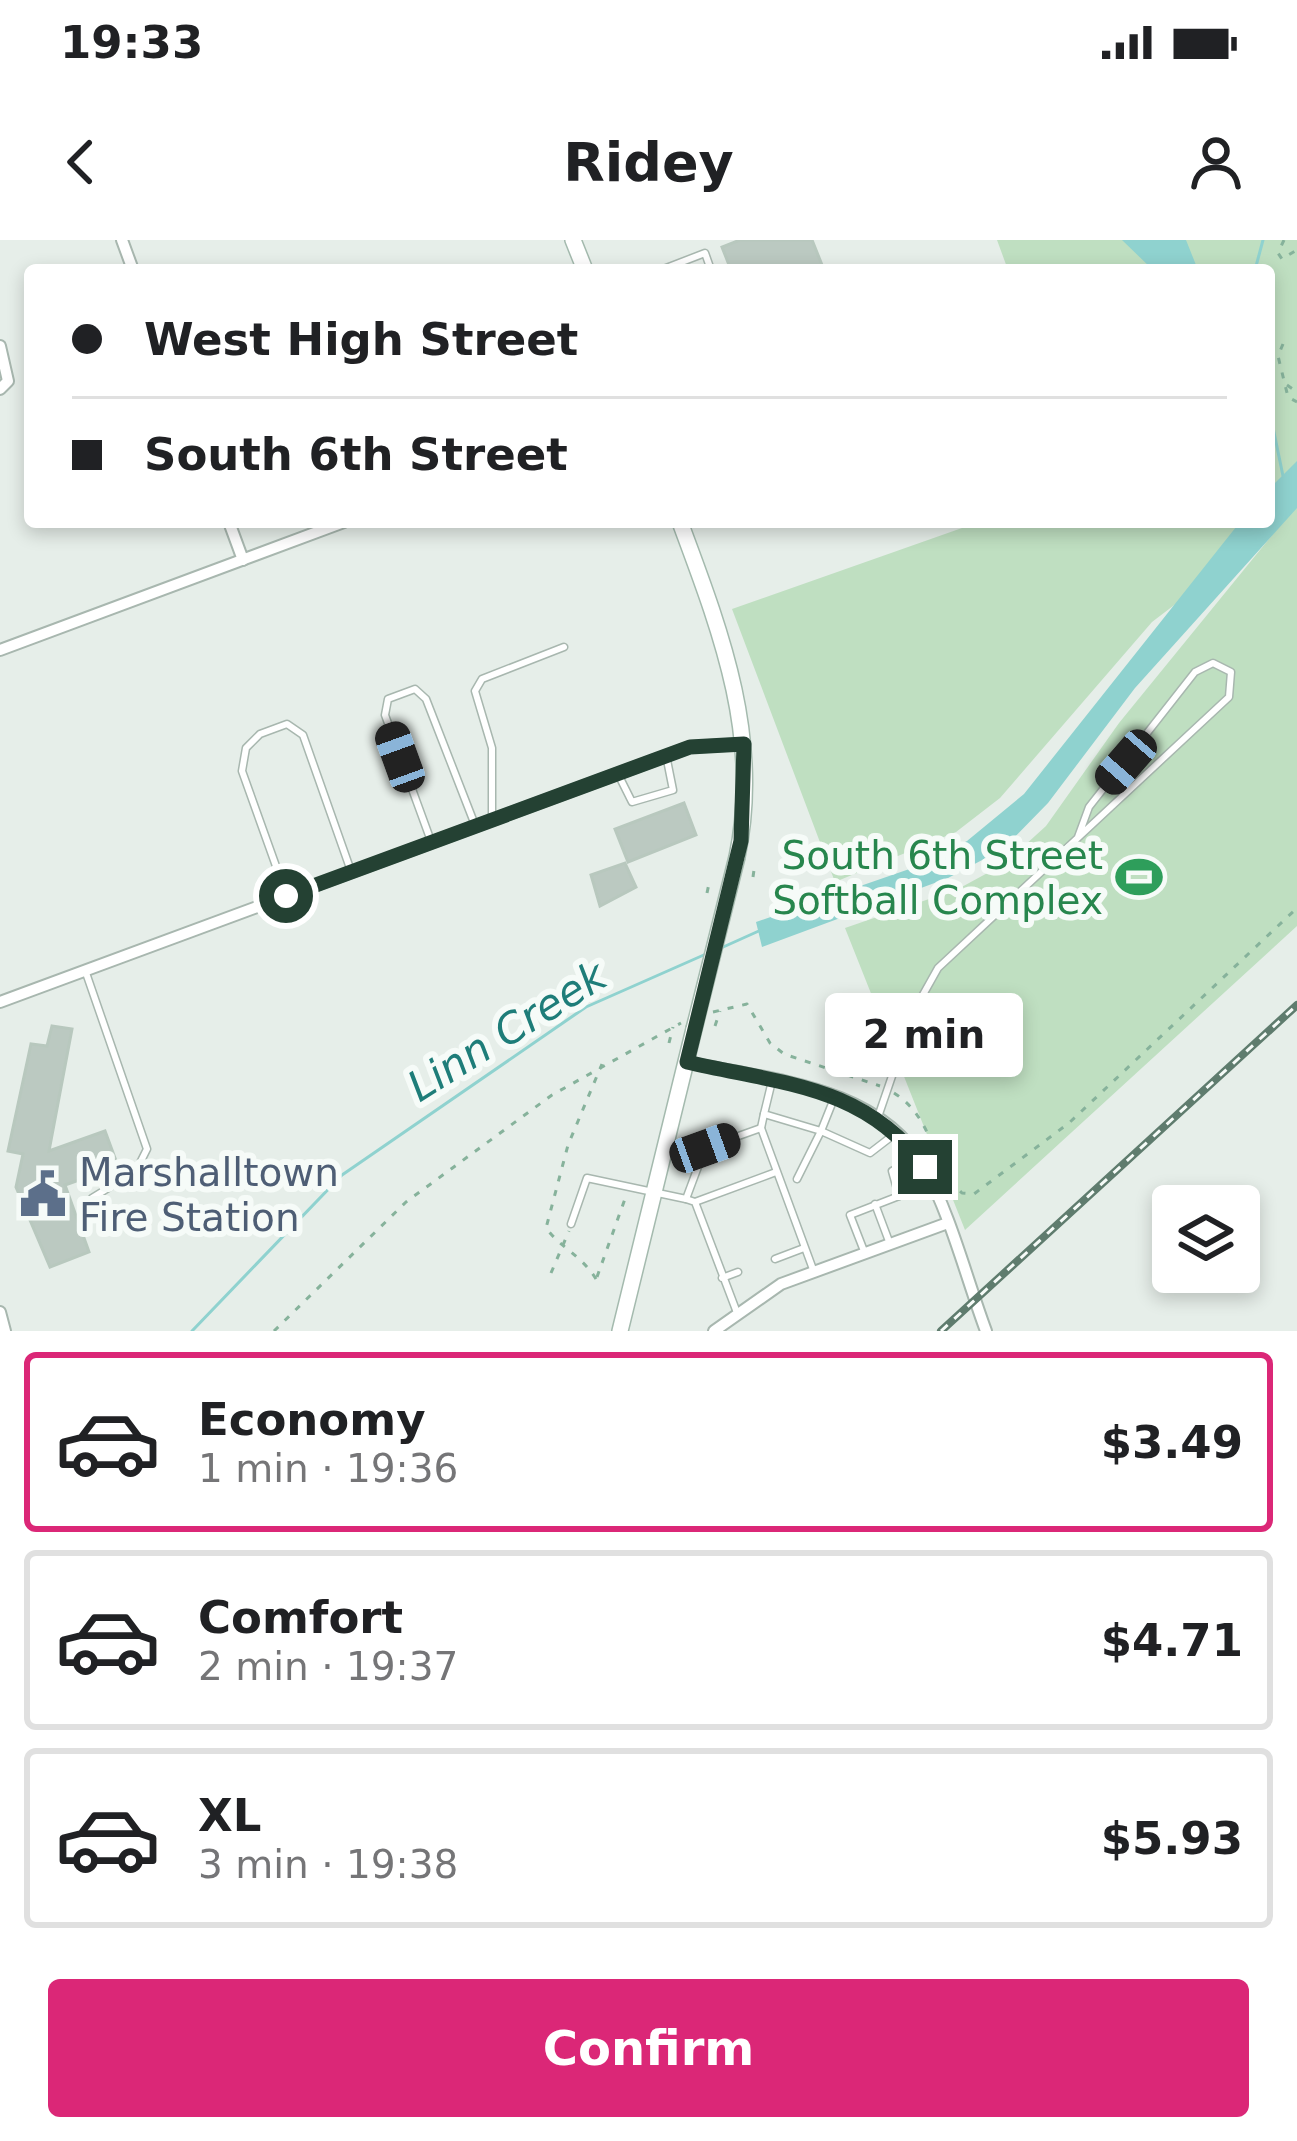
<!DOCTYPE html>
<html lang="en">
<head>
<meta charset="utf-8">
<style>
	:root { --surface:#fff; --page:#f6f6f6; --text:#202124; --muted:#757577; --line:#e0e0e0; --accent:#db2777 }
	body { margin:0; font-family:"DejaVu Sans",sans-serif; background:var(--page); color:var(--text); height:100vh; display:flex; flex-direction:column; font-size:45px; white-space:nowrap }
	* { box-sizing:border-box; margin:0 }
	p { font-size:39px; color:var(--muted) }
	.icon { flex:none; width:66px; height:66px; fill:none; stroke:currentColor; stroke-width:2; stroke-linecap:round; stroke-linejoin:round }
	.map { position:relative; height:1091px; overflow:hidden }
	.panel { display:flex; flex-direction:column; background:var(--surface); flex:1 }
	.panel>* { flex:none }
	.top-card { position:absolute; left:24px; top:24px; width:1251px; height:264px; border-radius:12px; box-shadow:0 6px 18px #0003; display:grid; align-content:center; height:264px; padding:0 48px; background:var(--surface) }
	.buttons { position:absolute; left:1152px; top:945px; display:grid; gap:24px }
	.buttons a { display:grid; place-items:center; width:108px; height:108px; border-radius:12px; background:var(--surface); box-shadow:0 6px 18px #0003; font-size:60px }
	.end { position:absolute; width:54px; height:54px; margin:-27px; border:15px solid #244133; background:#fff; box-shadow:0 0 0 6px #fff }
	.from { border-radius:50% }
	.bubble { position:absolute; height:84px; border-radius:12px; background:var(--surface); box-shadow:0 6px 18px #0003; font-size:39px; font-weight:700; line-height:84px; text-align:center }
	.car { position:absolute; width:36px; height:72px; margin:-36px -18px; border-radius:15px; box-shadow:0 0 9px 3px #0007; background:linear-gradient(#222 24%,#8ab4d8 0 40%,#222 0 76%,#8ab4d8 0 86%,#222 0) }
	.top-card b { display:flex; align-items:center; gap:42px; height:114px; font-size:45px }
	.top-card b+b { border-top:3px solid var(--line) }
	.top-card i { width:30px; height:30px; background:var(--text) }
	ul { padding:21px 0 0; list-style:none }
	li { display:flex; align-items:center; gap:36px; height:180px; margin:0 24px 18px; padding:0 24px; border:6px solid var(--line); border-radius:12px }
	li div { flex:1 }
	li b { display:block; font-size:45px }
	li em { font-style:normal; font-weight:700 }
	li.selected { border-color:var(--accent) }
	li>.icon { width:108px; height:108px; stroke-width:1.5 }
	.button { display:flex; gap:24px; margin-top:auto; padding:24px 48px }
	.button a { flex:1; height:138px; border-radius:12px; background:var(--accent); color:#fff; font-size:48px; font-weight:700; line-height:138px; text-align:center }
	.status { display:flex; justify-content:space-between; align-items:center; height:84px; padding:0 60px; background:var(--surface); direction:ltr }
	.status svg { height:33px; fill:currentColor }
	header { display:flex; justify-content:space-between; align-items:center; height:156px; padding:0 48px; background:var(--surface); font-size:54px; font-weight:700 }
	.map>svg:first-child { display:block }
	.green { fill:#bfdfc1 }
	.water { fill:#8fd2cf }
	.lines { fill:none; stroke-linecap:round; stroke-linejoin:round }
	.stream { stroke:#8fd2cf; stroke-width:3 }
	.building { fill:#bbc9c1; stroke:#b8c8be; stroke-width:3 }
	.service-casing { stroke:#a8b7af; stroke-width:9 }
	.minor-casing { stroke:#a8b7af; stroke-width:14 }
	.secondary-casing { stroke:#a4baae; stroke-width:18 }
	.path { stroke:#86b29b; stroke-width:3; stroke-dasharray:6 9; stroke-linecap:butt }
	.service { stroke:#fff; stroke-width:6 }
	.minor { stroke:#fff; stroke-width:10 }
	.secondary { stroke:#fff; stroke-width:15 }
	.rail-casing { stroke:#5f7c6e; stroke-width:8 }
	.rail { stroke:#f6fbf8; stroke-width:3; stroke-dasharray:9; stroke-linecap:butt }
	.secondary-bridge-casing { stroke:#a4baae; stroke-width:18; stroke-linecap:butt }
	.secondary-bridge { stroke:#fff; stroke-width:15 }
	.route { stroke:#244133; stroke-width:15 }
	.labels { text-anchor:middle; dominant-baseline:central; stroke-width:12; stroke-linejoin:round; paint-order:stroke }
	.leisure-label { font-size:39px; fill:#27864d; stroke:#f6fbf8; text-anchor:end }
	.service-label { font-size:39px; fill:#4e5e75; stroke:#f6fbf8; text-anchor:start }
	.water-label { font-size:42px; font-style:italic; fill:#1e7d79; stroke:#f6fbf8 }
</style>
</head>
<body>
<div class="status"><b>19:33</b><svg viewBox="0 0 49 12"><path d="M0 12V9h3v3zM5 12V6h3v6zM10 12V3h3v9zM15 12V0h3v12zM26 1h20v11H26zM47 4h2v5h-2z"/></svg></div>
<header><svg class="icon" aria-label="back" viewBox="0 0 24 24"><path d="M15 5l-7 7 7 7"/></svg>Ridey<svg class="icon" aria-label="person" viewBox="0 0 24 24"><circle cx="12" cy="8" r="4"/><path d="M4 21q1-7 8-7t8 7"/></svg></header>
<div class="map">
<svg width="1297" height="1091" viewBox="0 0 1297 1091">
	<rect width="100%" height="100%" fill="#e6eee9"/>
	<polygon class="green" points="997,0 1297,0 1297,686 965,990 845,688 958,649 1004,624 1046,586 1119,483 1282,283 1152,382 1000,558 956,592 835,642 732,369 979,282 1269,282 1269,30 1008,30"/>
	<g class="water">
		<polygon points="1122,0 1186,0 1198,30 1153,30"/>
		<polygon points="1297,221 1297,268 1135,448 1048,563 1003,609 948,638 762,707 756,682 921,625 967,601 1024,554 1240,282 1269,282 1269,249"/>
	</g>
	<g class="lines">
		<g class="stream">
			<polyline points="1255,30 1263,0"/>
			<polyline points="1269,168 1283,236"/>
			<polyline points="721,708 761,690"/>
			<polyline points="192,1091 342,935 586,767 706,714"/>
		</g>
	</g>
	<g class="building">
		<polygon points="740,0 812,0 824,30 731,30 722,7"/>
		<polygon points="684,563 696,595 628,622 615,589"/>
		<polygon points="625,623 636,647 600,666 591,635"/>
		<polygon points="52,786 72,789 49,911 105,891 118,926 65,945 89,1012 50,1027 16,947 23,914 8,911 31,804 47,806"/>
	</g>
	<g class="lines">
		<defs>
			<g id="service">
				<polyline points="661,30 705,13 711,30"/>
				<polyline points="619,536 632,562 673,550 666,515"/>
				<polyline points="492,579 492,508 475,451 482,439 564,407"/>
				<polyline points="431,601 385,475 388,459 415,449 426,459 475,585"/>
				<polyline points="286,654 242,531 246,508 260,494 287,484 303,495 351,631"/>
				<polyline points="85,730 147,909 136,931 92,958"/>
				<polyline points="772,841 764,874 821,891 835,856"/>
				<polyline points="764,874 761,888 814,1032"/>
				<polyline points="878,877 915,769 938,728 1229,457 1231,432 1213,423 1195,432 1089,567 1078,597"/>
				<polyline points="797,939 821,891 870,913 896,893"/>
				<polyline points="899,956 931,944"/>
				<polyline points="686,959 695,962 736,1070"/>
				<polyline points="695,962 776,932"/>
				<polyline points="875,964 890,1004"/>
				<polyline points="571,984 587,938 686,959 705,908 761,888"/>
				<polyline points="864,1011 850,975 899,956 892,931 917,917"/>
				<polyline points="775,1019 804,1008"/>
				<polyline points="722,1038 738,1032"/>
			</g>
			<g id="minor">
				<polyline points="122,0 133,30"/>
				<polyline points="0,106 8,141 0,149"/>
				<polyline points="229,282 243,320"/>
				<polyline points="0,410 344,282"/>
				<polyline points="0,762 690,507 744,504"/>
				<path d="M687,822c81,18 192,23 237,105 26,46 43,113 62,164"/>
				<polyline points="0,1072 5,1091"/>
				<polyline points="714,1091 781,1044 945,984"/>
			</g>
			<g id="secondary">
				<polyline points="573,0 585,30"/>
				<path d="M680,282c41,110 82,216 57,335"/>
				<polyline points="620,1091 694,789"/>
			</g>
		</defs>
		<use href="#service" class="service-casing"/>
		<use href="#minor" class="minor-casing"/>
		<use href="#secondary" class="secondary-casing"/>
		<g class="path">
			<polyline points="1284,0 1278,13 1282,19 1295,11"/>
			<polyline points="1283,104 1278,116 1288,157 1297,162"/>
			<polyline points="1287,145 1297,152"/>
			<polyline points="1047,283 1051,282"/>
			<polyline points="753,637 755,623"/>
			<polyline points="707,653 710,639"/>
			<polyline points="713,772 747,764 770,803 784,814 880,846"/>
			<polyline points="715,786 720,771"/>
			<polyline points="669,803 673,787"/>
			<path d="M894,853c40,25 37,71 68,100l12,1 95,-71 228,-215"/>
			<polyline points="551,1033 569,991"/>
			<polyline points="597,1037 626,956"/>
			<path d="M596,1039c-14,-23 -35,-31 -50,-51l22,-83 34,-81"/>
			<polyline points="274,1091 406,962 552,855 681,783"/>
		</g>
		<use href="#service" class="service"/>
		<use href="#minor" class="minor"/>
		<use href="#secondary" class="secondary"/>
		<defs>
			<polyline id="rail" points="941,1091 1297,765"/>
		</defs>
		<use href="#rail" class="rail-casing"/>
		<use href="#rail" class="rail"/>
		<defs>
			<polyline id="secondary-bridge" points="694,789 737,617"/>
		</defs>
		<use href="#secondary-bridge" class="secondary-bridge-casing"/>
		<use href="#secondary-bridge" class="secondary-bridge"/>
	</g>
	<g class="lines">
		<path class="route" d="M286,656l404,-149 54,-3 -3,97 -54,221c93,22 176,22 238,105"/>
	</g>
	<defs>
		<symbol id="stadium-bare" viewBox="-9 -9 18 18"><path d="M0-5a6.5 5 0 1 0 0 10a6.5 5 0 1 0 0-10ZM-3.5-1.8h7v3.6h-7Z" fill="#2e9e5b" stroke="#f6fbf8" stroke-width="2.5" paint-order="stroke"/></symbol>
		<symbol id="civic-bare" viewBox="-9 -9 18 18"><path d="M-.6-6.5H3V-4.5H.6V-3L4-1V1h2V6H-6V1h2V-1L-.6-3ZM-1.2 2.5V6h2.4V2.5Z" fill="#5c6f8a" stroke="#f6fbf8" stroke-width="2.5" paint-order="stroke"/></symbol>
	</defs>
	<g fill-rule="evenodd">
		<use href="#stadium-bare" x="1106" y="604" width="66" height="66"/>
		<use href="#civic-bare" x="10" y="921" width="66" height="66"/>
	</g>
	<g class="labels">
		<g class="leisure-label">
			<text x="1103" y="615">South 6th Street<tspan x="1103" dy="45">Softball Complex</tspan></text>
		</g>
		<g class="service-label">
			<text x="79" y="932">Marshalltown<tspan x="79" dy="45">Fire Station</tspan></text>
		</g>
		<g class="water-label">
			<text transform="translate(507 791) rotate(-32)">Linn Creek</text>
		</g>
	</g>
</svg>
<div class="buttons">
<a><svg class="icon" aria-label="layers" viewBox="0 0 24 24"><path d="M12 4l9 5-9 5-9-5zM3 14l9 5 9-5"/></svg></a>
</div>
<i class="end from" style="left:286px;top:656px"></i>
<i class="end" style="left:925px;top:927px"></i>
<div class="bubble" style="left:825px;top:753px;width:198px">2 min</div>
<i class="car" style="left:400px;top:517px;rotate:340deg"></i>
<i class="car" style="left:1126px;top:522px;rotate:221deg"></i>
<i class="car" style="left:705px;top:908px;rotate:70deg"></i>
<div class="top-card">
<b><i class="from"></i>West High Street</b>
<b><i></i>South 6th Street</b>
</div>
</div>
<section class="panel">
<ul>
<li class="selected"><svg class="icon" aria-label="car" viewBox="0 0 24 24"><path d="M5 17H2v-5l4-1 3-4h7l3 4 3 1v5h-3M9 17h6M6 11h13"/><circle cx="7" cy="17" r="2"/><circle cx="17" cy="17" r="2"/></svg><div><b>Economy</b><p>1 min · 19:36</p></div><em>$3.49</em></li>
<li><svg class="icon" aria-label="car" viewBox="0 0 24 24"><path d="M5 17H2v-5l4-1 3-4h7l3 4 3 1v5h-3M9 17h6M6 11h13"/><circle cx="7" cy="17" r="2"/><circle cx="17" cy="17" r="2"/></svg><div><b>Comfort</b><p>2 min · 19:37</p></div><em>$4.71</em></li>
<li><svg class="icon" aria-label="car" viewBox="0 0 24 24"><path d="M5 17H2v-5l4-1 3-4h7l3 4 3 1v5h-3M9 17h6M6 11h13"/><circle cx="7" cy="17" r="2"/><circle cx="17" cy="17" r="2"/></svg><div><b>XL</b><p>3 min · 19:38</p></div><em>$5.93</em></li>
</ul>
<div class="button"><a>Confirm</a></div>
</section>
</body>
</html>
